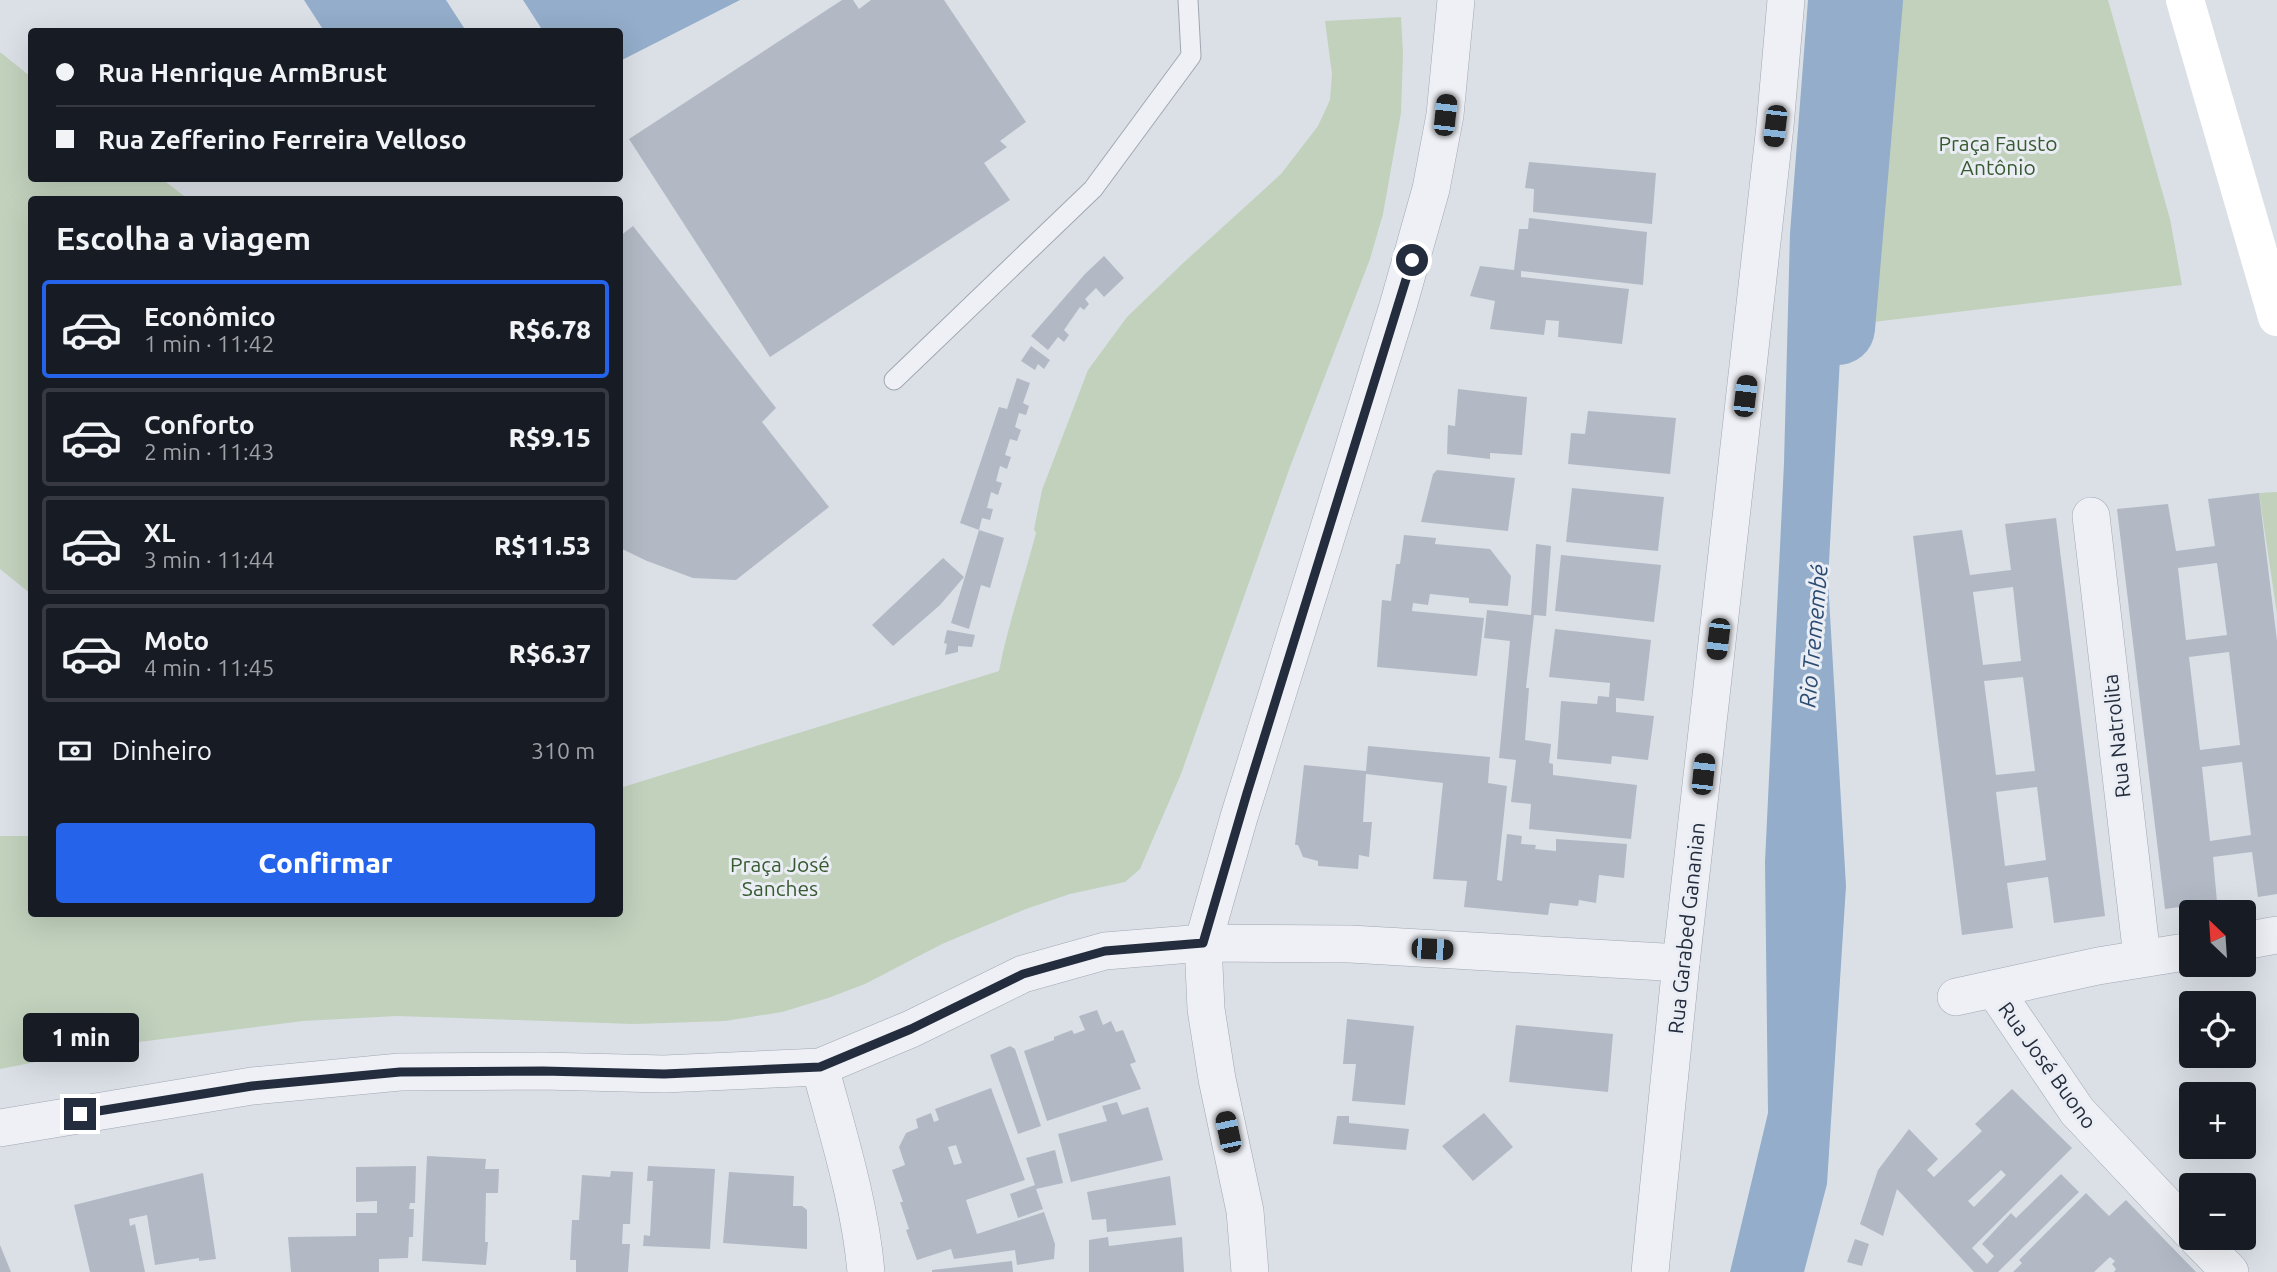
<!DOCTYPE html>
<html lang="pt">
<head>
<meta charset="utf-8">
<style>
	:root { --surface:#171b24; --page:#20242c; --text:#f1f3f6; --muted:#9ea1a6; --line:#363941; --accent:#2563eb }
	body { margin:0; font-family:Ubuntu,sans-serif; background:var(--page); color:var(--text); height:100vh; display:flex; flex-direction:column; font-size:26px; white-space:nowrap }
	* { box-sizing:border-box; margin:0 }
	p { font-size:23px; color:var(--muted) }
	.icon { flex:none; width:38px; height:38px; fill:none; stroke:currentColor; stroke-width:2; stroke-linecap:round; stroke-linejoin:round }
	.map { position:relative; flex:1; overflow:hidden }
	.sheet { position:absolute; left:28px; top:196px; width:595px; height:721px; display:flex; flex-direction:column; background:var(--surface); border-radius:7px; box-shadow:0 7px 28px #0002 }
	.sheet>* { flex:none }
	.banner { position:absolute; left:28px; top:28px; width:595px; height:154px; border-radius:7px; box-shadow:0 7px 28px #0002; display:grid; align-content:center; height:154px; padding:0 28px; background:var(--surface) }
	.needle { width:46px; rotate:335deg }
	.tools { position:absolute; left:2179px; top:900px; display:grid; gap:14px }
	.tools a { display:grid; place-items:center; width:77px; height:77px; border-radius:7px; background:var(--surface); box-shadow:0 7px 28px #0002; font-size:35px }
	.end { position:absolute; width:32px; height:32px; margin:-16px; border:9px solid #242d3d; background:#fff; box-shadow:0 0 0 4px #fff }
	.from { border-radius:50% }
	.bubble { position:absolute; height:49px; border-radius:7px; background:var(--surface); box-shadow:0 7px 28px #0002; font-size:23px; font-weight:800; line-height:49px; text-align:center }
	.car { position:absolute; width:21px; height:42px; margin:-21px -10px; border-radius:9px; box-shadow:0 0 5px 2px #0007; background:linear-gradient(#222 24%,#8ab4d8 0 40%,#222 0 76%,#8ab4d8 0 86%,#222 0) }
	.banner b { display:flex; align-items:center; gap:24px; height:66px; font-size:26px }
	.banner b+b { border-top:2px solid var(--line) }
	.banner i { width:18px; height:18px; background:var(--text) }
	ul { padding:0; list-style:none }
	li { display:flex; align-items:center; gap:21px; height:98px; margin:0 14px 10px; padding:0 14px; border:4px solid var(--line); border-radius:7px }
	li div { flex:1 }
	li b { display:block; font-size:26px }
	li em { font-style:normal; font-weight:800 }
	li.active { border-color:var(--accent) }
	li>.icon { width:63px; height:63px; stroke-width:1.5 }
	h2 { padding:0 28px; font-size:32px; line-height:84px }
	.pay { display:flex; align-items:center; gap:18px; height:77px; padding:0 28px; font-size:26px }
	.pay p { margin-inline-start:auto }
	.cta { display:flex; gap:14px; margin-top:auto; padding:14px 28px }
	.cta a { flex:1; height:80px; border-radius:7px; background:var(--accent); color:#fff; font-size:28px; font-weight:800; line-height:80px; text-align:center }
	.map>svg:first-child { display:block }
	.green { fill:#c1d1bc }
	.water { fill:#93adca }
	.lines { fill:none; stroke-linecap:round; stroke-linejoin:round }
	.river { stroke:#93adca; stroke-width:74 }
	.building { fill:#b2b9c4; fill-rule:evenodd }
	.service-casing { stroke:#a0a7b1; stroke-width:21 }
	.minor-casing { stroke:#a0a7b1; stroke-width:38 }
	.service { stroke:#eef0f5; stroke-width:19 }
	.minor { stroke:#eef0f5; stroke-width:37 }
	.secondary { stroke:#fff; stroke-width:38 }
	.route { stroke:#242d3d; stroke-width:9 }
	.labels { text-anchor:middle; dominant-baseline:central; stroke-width:6; stroke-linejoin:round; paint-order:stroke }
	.park-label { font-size:21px; fill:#385a31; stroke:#eaeef4 }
	.street-label { font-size:21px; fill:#242d3d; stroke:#eaeef4 }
	.water-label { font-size:23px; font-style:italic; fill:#2c4c73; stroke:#eaeef4 }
</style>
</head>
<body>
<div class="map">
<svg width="2277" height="1272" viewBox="0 0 2277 1272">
	<rect width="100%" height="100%" fill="#dbe0e7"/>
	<g class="green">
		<path d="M1857,0h251l62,219 12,66 -342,41c7,-109 9,-217 17,-326z"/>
		<path d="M1401,17l2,37 -2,59 -18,101 -13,45 -80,208 -109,307 -41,95 -15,13 -55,12 -44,15 -84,35 -77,40 -37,14 -46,14 -57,9 -91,3 -237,-8 -94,5 -164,21 -139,27v-233h31l1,78h588v-126l379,-117c9,-47 25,-92 37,-138l-2,-4 8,-39 46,-120 39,-53 54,-52 100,-91 37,-48 12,-26 2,-26 -7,-53z"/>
		<polygon points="0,52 31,77 32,178 162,179 188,199 32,200 31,594 0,569"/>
		<polygon points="2277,492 2277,614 2259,493"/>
	</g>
	<g class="water">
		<polygon points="304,0 446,0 466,31 324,31"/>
		<polygon points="523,0 740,0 620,61 620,32 543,31"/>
		<polygon points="1808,0 1857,0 1849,112 1848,209 1828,581 1846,886 1827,1184 1804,1272 1730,1272 1768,1113 1765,862 1784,463 1790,233"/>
	</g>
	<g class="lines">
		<polyline class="river" points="1838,328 1866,0"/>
	</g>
	<g class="building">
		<polygon points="842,0 853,0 859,9 871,0 944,0 1026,122 1000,141 1007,147 984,163 1010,200 770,357 629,139"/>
		<polygon points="1529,162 1656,173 1652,224 1533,212 1534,189 1525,188"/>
		<polygon points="1529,218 1647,232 1643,285 1521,271 1521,277 1629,289 1622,344 1558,337 1559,321 1546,320 1544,335 1490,329 1495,301 1470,296 1480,266 1514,270 1519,229 1528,229"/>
		<polygon points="633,226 776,408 762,422 829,507 736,580 693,578 647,561 620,548 620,236"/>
		<polygon points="1104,256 1124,278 1104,297 1096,288 1085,299 1089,304 1084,310 1080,307 1064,330 1069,335 1064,342 1058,337 1048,350 1031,336 1085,274"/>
		<polygon points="1031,346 1050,360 1044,369 1038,364 1035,370 1021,361"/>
		<polygon points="1017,378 1030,383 1023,403 1029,406 1026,415 1019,413 1015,427 1021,430 1017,441 1010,439 1005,455 1011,457 1007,469 1000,466 996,481 1002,483 998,495 991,492 987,508 993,509 990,520 982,518 979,530 960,523 999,407 1007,409"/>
		<polygon points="1458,389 1527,397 1522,455 1490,453 1490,459 1447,454 1448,425 1455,426"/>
		<polygon points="1588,411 1676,418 1670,474 1568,464 1571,433 1585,434"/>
		<polygon points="1437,470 1515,478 1508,531 1421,522 1433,474"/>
		<polygon points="1572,488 1664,497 1658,551 1566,542"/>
		<path d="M2259,493l18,148v253l-19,3 -6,-45 -39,5 4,45 -52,7 -48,-400 51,-5 8,47 39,-5 -7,-47zM2217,563l10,72 -41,5 -8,-72zM2229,652l11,93 -40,5 -11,-93zM2242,762l9,73 -41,6 -8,-74z"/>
		<path d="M2056,518l49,398 -51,7 -6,-46 -41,6 6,45 -51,7 -49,-399 49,-6 8,45 41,-5 -6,-46zM2013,587l8,74 -38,4 -10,-73zM2023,677l12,94 -39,4 -12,-94zM2037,787l9,73 -41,6 -9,-74z"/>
		<polygon points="979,530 1004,538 990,588 981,585 969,629 951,623"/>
		<polygon points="1404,535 1436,538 1435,544 1490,549 1511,576 1508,606 1469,603 1469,598 1430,594 1428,605 1413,603 1412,611 1484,618 1477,676 1377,667 1382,600 1391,601 1396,564 1400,564"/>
		<polygon points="1536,544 1551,546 1546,616 1534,615 1526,688 1529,688 1525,740 1551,744 1549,763 1553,764 1553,775 1637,785 1631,839 1529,829 1531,804 1511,802 1516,760 1499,758 1510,641 1484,638 1487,610 1531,615"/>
		<polygon points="1561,555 1661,565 1654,622 1555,611"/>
		<polygon points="943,558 964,577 940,605 893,646 872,625"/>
		<polygon points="1555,629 1651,640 1644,701 1616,698 1616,712 1654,716 1648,760 1612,756 1611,764 1557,759 1561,701 1597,704 1598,696 1609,697 1610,683 1549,677"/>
		<polygon points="947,630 975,635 972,647 958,646 958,652 945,655 947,644 944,643"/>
		<polygon points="1368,746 1490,757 1488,783 1507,786 1497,880 1502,881 1507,834 1522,836 1521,844 1536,845 1535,849 1556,851 1556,839 1627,844 1624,878 1599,875 1596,903 1579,900 1578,906 1550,903 1548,915 1464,907 1467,881 1433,879 1443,783 1366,774 1363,822 1372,822 1369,857 1359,855 1358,869 1318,866 1318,861 1303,857 1298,845 1295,845 1304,765 1366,771"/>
		<polygon points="1097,1010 1103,1025 1111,1021 1116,1032 1123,1030 1136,1062 1130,1064 1141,1089 1047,1121 1024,1051 1054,1040 1054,1037 1072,1030 1074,1034 1085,1030 1079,1016"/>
		<polygon points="1347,1019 1414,1026 1405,1105 1352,1101 1356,1064 1343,1064"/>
		<polygon points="1516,1025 1613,1034 1608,1092 1509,1082"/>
		<polygon points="1010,1046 1015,1049 1041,1126 1018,1134 990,1055"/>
		<path d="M991,1088l34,92 -59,20 11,34 67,-22 11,32 -1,15 -37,6 -2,-15 -61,9 -3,-10 -34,11 -11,-30 3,-1 -9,-27h3l-11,-32 13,-5 -6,-18 7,-14 12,-5 -2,-9 15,-6 3,9 5,-2 -4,-11zM956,1145l6,18 -8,2 -6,-18z"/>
		<path d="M2012,1089l60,59 -100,100 15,16 7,-8 -12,-12 29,-31 5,5 45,-44 18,18 -81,80h-24l-77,-83 -14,47 -23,-12 18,-54 31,-41 29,30 -11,11 7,7 48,-46 -7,-7zM2001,1170l5,5 -32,32 -6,-6z"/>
		<polygon points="1117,1102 1122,1115 1148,1107 1163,1160 1071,1182 1058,1134 1107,1121 1102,1106"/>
		<polygon points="1484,1113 1513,1147 1473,1181 1442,1146"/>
		<polygon points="1337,1116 1349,1116 1349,1123 1409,1129 1406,1150 1333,1144"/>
		<polygon points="1055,1150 1063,1183 1036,1189 1043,1209 1018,1218 1010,1194 1035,1185 1026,1158"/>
		<polygon points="427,1156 486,1159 485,1169 499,1169 498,1193 486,1193 485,1242 488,1242 486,1265 422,1261"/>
		<polygon points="416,1166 415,1203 410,1203 409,1209 414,1209 413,1237 409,1237 408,1258 379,1259 379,1272 291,1272 288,1237 356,1236 356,1213 377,1213 377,1201 356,1202 356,1167"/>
		<polygon points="648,1166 715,1169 710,1249 643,1246 644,1235 650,1236 653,1181 647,1181"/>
		<polygon points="611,1171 633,1172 630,1224 623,1224 622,1244 630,1244 628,1272 576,1272 576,1260 570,1260 572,1220 579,1220 582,1175 610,1177"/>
		<polygon points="729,1172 794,1176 793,1206 802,1206 807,1210 807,1249 723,1243"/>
		<polygon points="203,1173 216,1259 199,1261 199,1258 155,1265 147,1215 129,1219 130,1226 135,1224 145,1272 90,1272 74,1205"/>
		<polygon points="1170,1176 1176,1225 1107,1232 1106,1219 1092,1220 1087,1192"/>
		<polygon points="2086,1193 2109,1216 2126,1200 2196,1272 2114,1272 2116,1269 2112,1264 2115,1261 2110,1257 2094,1272 2013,1272 2022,1263 2019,1260"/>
		<polygon points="1108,1237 1109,1246 1182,1237 1184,1272 1089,1272 1089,1240"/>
		<polygon points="1855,1239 1869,1244 1862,1266 1847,1262"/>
		<polygon points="0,1245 11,1272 0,1272"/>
		<polygon points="1012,1261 1013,1272 932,1272 932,1270"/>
	</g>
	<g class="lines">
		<defs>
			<polyline id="service" points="894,380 1093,189 1191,56 1188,0"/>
			<g id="minor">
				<polyline points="2091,516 2142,957"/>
				<polyline points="2244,941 2277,935"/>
				<polyline points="1994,989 2077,1111 2191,1232"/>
				<polyline points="1956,997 2098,966 2191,951"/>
				<path d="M820,1067c18,67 40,136 46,205"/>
				<polyline points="0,1128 252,1086 400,1072 543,1071 664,1074 820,1067 911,1029 1023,974 1105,951 1203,943 1350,944 1681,963"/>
				<polyline points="2196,1237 2230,1272"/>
				<polyline points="1250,1272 1245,1211 1217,1079 1206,1009 1203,943 1239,817 1398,306 1431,189 1445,115 1456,0"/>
				<polyline points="1650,1272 1681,963 1775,126 1786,0"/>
			</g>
		</defs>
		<use href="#service" class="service-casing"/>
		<use href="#minor" class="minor-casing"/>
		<use href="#service" class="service"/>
		<use href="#minor" class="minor"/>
		<polyline class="secondary" points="2185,0 2277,317"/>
	</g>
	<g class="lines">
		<polyline class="route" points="80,1114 252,1086 400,1072 543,1071 664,1074 820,1067 911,1029 1023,974 1105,951 1203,943 1247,793 1412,260"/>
	</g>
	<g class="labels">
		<g class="park-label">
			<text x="1998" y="143">Praça Fausto<tspan x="1998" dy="24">Antônio</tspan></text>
			<text x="780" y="864">Praça José<tspan x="780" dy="24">Sanches</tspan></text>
		</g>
		<g class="street-label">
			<text transform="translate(2116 736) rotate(-96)">Rua Natrolita</text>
			<text transform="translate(1686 928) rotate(-84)">Rua Garabed Gananian</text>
			<text transform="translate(2048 1065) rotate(54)">Rua José Buono</text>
		</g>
		<g class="water-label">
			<text transform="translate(1813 636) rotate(-85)">Rio Tremembé</text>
		</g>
	</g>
</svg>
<div class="tools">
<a><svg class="needle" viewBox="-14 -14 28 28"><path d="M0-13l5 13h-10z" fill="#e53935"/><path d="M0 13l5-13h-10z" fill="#9ea1a6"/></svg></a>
<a><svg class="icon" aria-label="locate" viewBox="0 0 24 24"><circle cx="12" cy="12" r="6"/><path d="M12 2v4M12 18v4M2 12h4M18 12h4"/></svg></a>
<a>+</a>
<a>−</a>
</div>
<i class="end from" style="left:1412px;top:260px"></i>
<i class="end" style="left:80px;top:1114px"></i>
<div class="bubble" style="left:23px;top:1013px;width:116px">1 min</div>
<i class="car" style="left:1445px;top:115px;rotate:6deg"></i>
<i class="car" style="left:1775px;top:126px;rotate:187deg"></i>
<i class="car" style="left:1745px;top:396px;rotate:7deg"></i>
<i class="car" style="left:1718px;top:639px;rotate:187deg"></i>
<i class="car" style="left:1703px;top:774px;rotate:6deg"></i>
<i class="car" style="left:1432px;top:949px;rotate:93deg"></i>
<i class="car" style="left:1228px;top:1132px;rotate:348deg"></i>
<div class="banner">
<b><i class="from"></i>Rua Henrique ArmBrust</b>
<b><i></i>Rua Zefferino Ferreira Velloso</b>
</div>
<section class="sheet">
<h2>Escolha a viagem</h2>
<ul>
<li class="active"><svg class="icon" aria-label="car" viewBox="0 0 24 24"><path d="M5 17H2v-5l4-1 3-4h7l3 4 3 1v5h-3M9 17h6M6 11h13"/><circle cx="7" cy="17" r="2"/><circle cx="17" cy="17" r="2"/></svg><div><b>Econômico</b><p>1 min · 11:42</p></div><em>R$6.78</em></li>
<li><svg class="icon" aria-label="car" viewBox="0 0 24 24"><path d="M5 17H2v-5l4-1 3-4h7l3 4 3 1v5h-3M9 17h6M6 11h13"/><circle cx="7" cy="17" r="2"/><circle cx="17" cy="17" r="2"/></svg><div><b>Conforto</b><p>2 min · 11:43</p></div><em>R$9.15</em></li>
<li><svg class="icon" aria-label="car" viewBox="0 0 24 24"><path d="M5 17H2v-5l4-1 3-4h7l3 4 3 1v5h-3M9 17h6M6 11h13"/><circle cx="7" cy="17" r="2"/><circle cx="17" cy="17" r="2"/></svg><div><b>XL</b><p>3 min · 11:44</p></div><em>R$11.53</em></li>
<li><svg class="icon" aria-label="car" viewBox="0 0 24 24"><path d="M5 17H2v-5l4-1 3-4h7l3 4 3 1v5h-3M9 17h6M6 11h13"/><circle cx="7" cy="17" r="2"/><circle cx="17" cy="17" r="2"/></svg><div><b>Moto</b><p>4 min · 11:45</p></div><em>R$6.37</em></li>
</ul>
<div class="pay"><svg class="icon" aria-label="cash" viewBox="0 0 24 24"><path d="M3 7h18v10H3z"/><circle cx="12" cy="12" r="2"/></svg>Dinheiro<p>310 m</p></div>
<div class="cta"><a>Confirmar</a></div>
</section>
</div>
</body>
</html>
